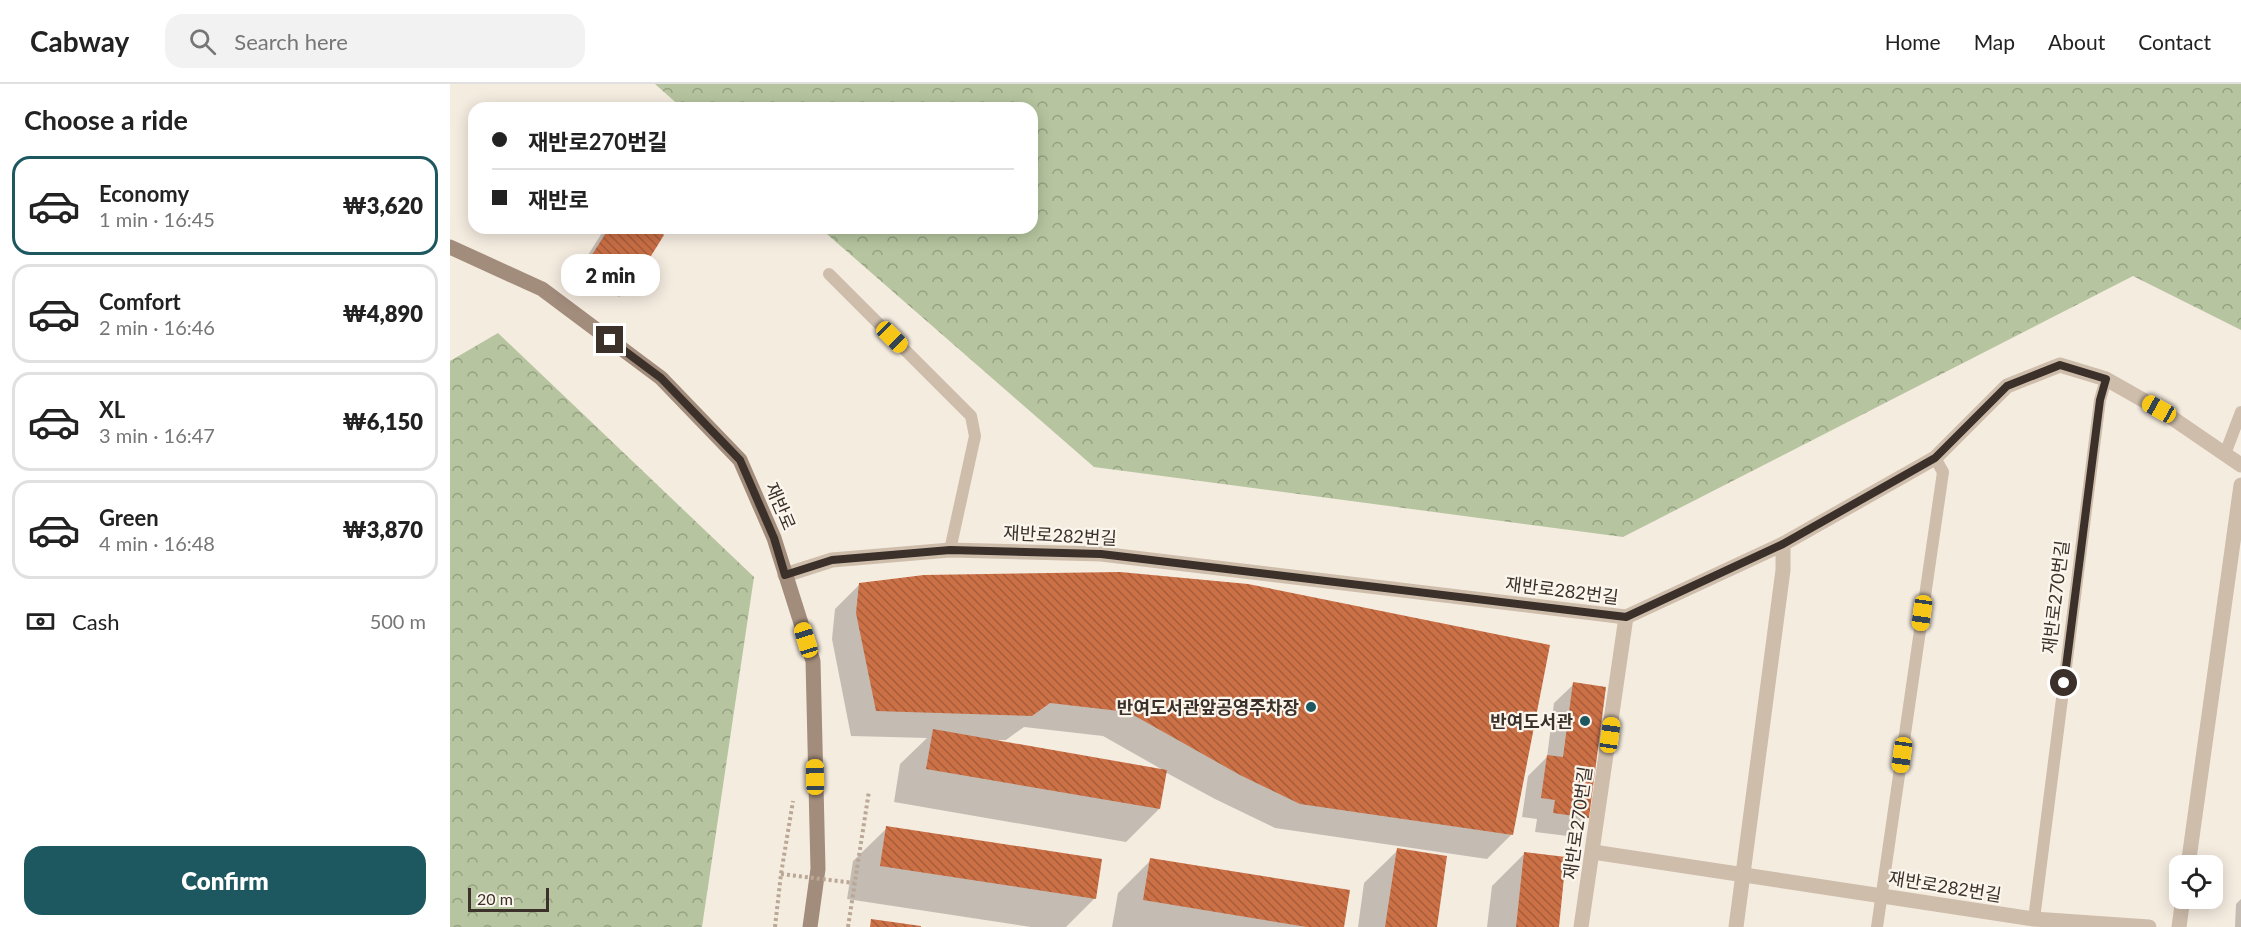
<!DOCTYPE html>
<html lang="en">
<head>
<meta charset="utf-8">
<style>
	:root { --surface:#fff; --page:#f2f2f2; --text:#222; --muted:#767676; --line:#e0e0e0; --accent:#1d5760 }
	body { margin:0; font-family:Lato,"Noto Sans KR",sans-serif; background:var(--page); color:var(--text); height:100vh; display:flex; flex-direction:column; font-size:22px; white-space:nowrap }
	* { box-sizing:border-box; margin:0 }
	p { font-size:20px; color:var(--muted) }
	.icon { flex:none; width:33px; height:33px; fill:none; stroke:currentColor; stroke-width:2; stroke-linecap:round; stroke-linejoin:round }
	.map { position:relative; flex:1; overflow:hidden }
	.drawer { display:flex; flex-direction:column; background:var(--surface); width:450px }
	.drawer>* { flex:none }
	.hud { position:absolute; left:18px; top:18px; width:570px; height:132px; border-radius:18px; box-shadow:0 3px 15px #0003; display:grid; align-content:center; height:132px; padding:0 24px; background:var(--surface) }
	.buttons { position:absolute; left:1719px; top:771px; display:grid; gap:12px }
	.buttons a { display:grid; place-items:center; width:54px; height:54px; border-radius:12px; background:var(--surface); box-shadow:0 3px 15px #0003; font-size:30px }
	.scale { position:absolute; left:18px; bottom:15px; width:81px; box-sizing:border-box; padding-left:6px; border:3px solid #3b312a; border-top:0; font-size:16px; line-height:21px; white-space:nowrap; color:#3b312a; -webkit-text-stroke:4px #fbf6ed; paint-order:stroke }
	.end { position:absolute; width:27px; height:27px; margin:-14px; border:8px solid #3b312a; background:#fff; box-shadow:0 0 0 3px #fff }
	.from { border-radius:50% }
	.bubble { position:absolute; height:42px; border-radius:18px; background:var(--surface); box-shadow:0 3px 15px #0003; font-size:20px; font-weight:800; line-height:42px; text-align:center }
	.car { position:absolute; width:18px; height:36px; margin:-18px -9px; border-radius:8px; box-shadow:0 0 4px 2px #0007; background:linear-gradient(#f5c518 24%,#345 0 40%,#f5c518 0 76%,#345 0 86%,#f5c518 0) }
	.hud b { display:flex; align-items:center; gap:21px; height:57px; font-size:22px }
	.hud b+b { border-top:2px solid var(--line) }
	.hud i { width:15px; height:15px; background:var(--text) }
	ul { padding:0; list-style:none }
	li { display:flex; align-items:center; gap:18px; height:99px; margin:0 12px 9px; padding:0 12px; border:3px solid var(--line); border-radius:18px }
	li div { flex:1 }
	li b { display:block; font-size:22px }
	li em { font-style:normal; font-weight:800 }
	li.selected { border-color:var(--accent) }
	li>.icon { width:54px; height:54px; stroke-width:1.5 }
	h2 { padding:0 24px; font-size:27px; line-height:72px }
	.pay { display:flex; align-items:center; gap:15px; height:66px; padding:0 24px; font-size:22px }
	.pay p { margin-inline-start:auto }
	.cta { display:flex; gap:12px; margin-top:auto; padding:12px 24px }
	.cta a { flex:1; height:69px; border-radius:18px; background:var(--accent); color:#fff; font-size:24px; font-weight:800; line-height:69px; text-align:center }
	header { display:flex; align-items:center; gap:36px; box-sizing:border-box; height:84px; padding:0 30px; background:var(--surface); border-bottom:2px solid var(--line) }
	header strong { font-size:28px }
	nav { display:flex; gap:33px; margin-inline-start:auto; font-size:21px }
	.search { width:420px; height:54px; background:var(--page); display:flex; align-items:center; gap:15px; box-sizing:border-box; padding:0 21px; border-radius:18px; color:var(--muted); font-size:22px }
	main { display:flex; flex:1; min-height:0 }
	.map>svg:first-child { display:block }
	.forest { fill:url(#forest-crowns) }
	.shadow { fill:#0003; fill-rule:evenodd }
	.building { fill:url(#building-back-hatch) }
	.lines { fill:none; stroke-linecap:round; stroke-linejoin:round }
	.path { stroke:#baa795; stroke-width:4; stroke-dasharray:3 3; stroke-linecap:butt }
	.service { stroke:#cebdab; stroke-width:12 }
	.minor { stroke:#cebdab; stroke-width:15 }
	.secondary { stroke:#a28c7c; stroke-width:15 }
	.path-bridge { stroke:#baa795; stroke-width:4; stroke-dasharray:3 3; stroke-linecap:butt }
	.route { stroke:#3b312a; stroke-width:8 }
	.poi-dot { fill:#1d5760; stroke:#fbf6ed; stroke-width:2 }
	.labels { text-anchor:middle; dominant-baseline:central; stroke-width:4.5; stroke-linejoin:round; paint-order:stroke }
	.street-label { font-size:18px; fill:#3b312a; stroke:#fbf6ed }
	.poi-label { font-size:18px; font-weight:bold; fill:#3b312a; stroke:#fbf6ed; text-anchor:end }
</style>
</head>
<body>
<header>
<strong>Cabway</strong>
<div class="search"><svg class="icon" aria-label="search" viewBox="0 0 24 24"><circle cx="10" cy="10" r="6"/><path d="M15 15l6 6"/></svg>Search here</div>
<nav><a>Home</a><a>Map</a><a>About</a><a>Contact</a></nav>
</header>
<main>
<section class="drawer">
<h2>Choose a ride</h2>
<ul>
<li class="selected"><svg class="icon" aria-label="car" viewBox="0 0 24 24"><path d="M5 17H2v-5l4-1 3-4h7l3 4 3 1v5h-3M9 17h6M6 11h13"/><circle cx="7" cy="17" r="2"/><circle cx="17" cy="17" r="2"/></svg><div><b>Economy</b><p>1 min · 16:45</p></div><em>₩3,620</em></li>
<li><svg class="icon" aria-label="car" viewBox="0 0 24 24"><path d="M5 17H2v-5l4-1 3-4h7l3 4 3 1v5h-3M9 17h6M6 11h13"/><circle cx="7" cy="17" r="2"/><circle cx="17" cy="17" r="2"/></svg><div><b>Comfort</b><p>2 min · 16:46</p></div><em>₩4,890</em></li>
<li><svg class="icon" aria-label="car" viewBox="0 0 24 24"><path d="M5 17H2v-5l4-1 3-4h7l3 4 3 1v5h-3M9 17h6M6 11h13"/><circle cx="7" cy="17" r="2"/><circle cx="17" cy="17" r="2"/></svg><div><b>XL</b><p>3 min · 16:47</p></div><em>₩6,150</em></li>
<li><svg class="icon" aria-label="car" viewBox="0 0 24 24"><path d="M5 17H2v-5l4-1 3-4h7l3 4 3 1v5h-3M9 17h6M6 11h13"/><circle cx="7" cy="17" r="2"/><circle cx="17" cy="17" r="2"/></svg><div><b>Green</b><p>4 min · 16:48</p></div><em>₩3,870</em></li>
</ul>
<div class="pay"><svg class="icon" aria-label="cash" viewBox="0 0 24 24"><path d="M3 7h18v10H3z"/><circle cx="12" cy="12" r="2"/></svg>Cash<p>500 m</p></div>
<div class="cta"><a>Confirm</a></div>
</section>
<div class="map">
<svg width="1791" height="843" viewBox="0 0 1791 843">
	<defs>
		<pattern id="forest-crowns" width="20" height="18" patternUnits="userSpaceOnUse" patternTransform="scale(1.5)"><rect width="20" height="18" fill="#b6c59f"/><path d="M2 6a3 3 0 1 1 6 0M12 15a3 3 0 1 1 6 0" fill="none" stroke="#95a182"/></pattern>
		<pattern id="building-back-hatch" width="6" height="6" patternUnits="userSpaceOnUse" patternTransform="scale(1.5)"><rect width="6" height="6" fill="#cc7046"/><path d="M-1 5l2 2M0 0l6 6M5-1l2 2" fill="none" stroke="#a75d3b"/></pattern>
	</defs>
	<rect width="100%" height="100%" fill="#f5ece0"/>
	<g class="forest">
		<polygon points="205,0 1791,0 1791,246 1683,192 1173,453 644,383 370,144 582,144 582,24 232,24"/>
		<polygon points="48,249 304,493 252,843 0,843 0,277"/>
	</g>
	<g class="shadow">
		<polygon points="155,144 200,144 182,200 169,213 128,187"/>
		<path d="M410,500l652,250 -25,25 -212,-31 -60,-29 -50,-27 -6,37 -33,33 -232,-40 6,-38 27,-26 -76,-2 -19,-97 3,-30zM574,643l79,9 60,34 -165,-28v-2h8z"/>
		<polygon points="1124,600 1138,733 1118,752 1085,748 1087,735 1072,733 1078,692 1097,673 1104,619"/>
		<polygon points="437,744 645,814 616,843 581,843 397,815 403,777"/>
		<polygon points="948,766 985,843 908,843 914,799"/>
		<polygon points="1075,769 1108,843 1037,843 1042,802"/>
		<polygon points="701,776 892,843 662,843 668,809"/>
		<polygon points="1791,815 1791,843 1785,843 1786,820"/>
	</g>
	<g class="building">
		<polygon points="159,144 203,144 214,151 183,201 140,174"/>
		<polygon points="670,488 798,500 1100,561 1063,751 850,720 790,691 678,628 600,619 582,632 426,627 406,529 409,499 474,491"/>
		<polygon points="1123,598 1156,603 1139,734 1103,729 1105,716 1091,714 1097,671 1113,673"/>
		<polygon points="483,645 717,686 710,725 476,685"/>
		<polygon points="436,742 652,775 646,815 430,782"/>
		<polygon points="947,764 997,772 987,843 935,843"/>
		<polygon points="1074,768 1116,773 1109,843 1066,843"/>
		<polygon points="700,774 900,806 894,843 857,843 693,816"/>
		<polygon points="421,835 471,842 471,843 420,843"/>
	</g>
	<g class="lines">
		<g class="path">
			<polyline points="325,843 331,790 343,717"/>
			<polyline points="398,843 419,707"/>
		</g>
		<g class="service">
			<polyline points="379,190 521,332 525,352 500,466"/>
			<polyline points="1775,370 1791,328"/>
			<polyline points="1584,835 1650,316 1656,295"/>
			<polyline points="1427,843 1493,388 1485,374"/>
		</g>
		<g class="minor">
			<polyline points="335,491 382,476 500,466 651,470 1176,533 1333,460 1485,374 1557,302 1610,281 1656,295 1709,325 1791,381"/>
			<polyline points="1143,768 1584,835 1699,843"/>
			<polyline points="1738,782 1791,401"/>
			<polyline points="1131,843 1176,533"/>
			<polyline points="1286,843 1333,486 1333,460"/>
			<polyline points="1729,843 1733,814"/>
		</g>
		<polyline class="secondary" points="0,163 92,205 211,294 290,376 324,454 363,577 368,785 360,843"/>
		<polyline class="path-bridge" points="331,790 404,799"/>
	</g>
	<g class="lines">
		<polyline class="route" points="160,256 211,294 290,376 324,454 335,491 382,476 500,466 651,470 1176,533 1333,460 1485,374 1557,302 1610,281 1656,295 1650,316 1614,599"/>
	</g>
	<g class="poi-dot">
		<circle cx="861" cy="623" r="6"/>
		<circle cx="1135" cy="637" r="6"/>
	</g>
	<g class="labels">
		<g class="street-label">
			<text transform="translate(331 422) rotate(67)">재반로</text>
			<text transform="translate(610 451) rotate(3)">재반로282번길</text>
			<text transform="translate(1112 506) rotate(7)">재반로282번길</text>
			<text transform="translate(1605 513) rotate(-83)">재반로270번길</text>
			<text transform="translate(1127 739) rotate(-82)">재반로270번길</text>
			<text transform="translate(1495 802) rotate(9)">재반로282번길</text>
		</g>
		<g class="poi-label">
			<text x="849" y="623">반여도서관앞공영주차장</text>
			<text x="1123" y="637">반여도서관</text>
		</g>
	</g>
</svg>
<div class="buttons">
<a><svg class="icon" aria-label="locate" viewBox="0 0 24 24"><circle cx="12" cy="12" r="6"/><path d="M12 2v4M12 18v4M2 12h4M18 12h4"/></svg></a>
</div>
<div class="scale">20 m</div>
<i class="end from" style="left:1614px;top:599px"></i>
<i class="end" style="left:160px;top:256px"></i>
<div class="bubble" style="left:111px;top:170px;width:99px">2 min</div>
<i class="car" style="left:442px;top:253px;rotate:135deg"></i>
<i class="car" style="left:1709px;top:325px;rotate:299deg"></i>
<i class="car" style="left:1472px;top:529px;rotate:188deg"></i>
<i class="car" style="left:356px;top:556px;rotate:343deg"></i>
<i class="car" style="left:1160px;top:651px;rotate:8deg"></i>
<i class="car" style="left:1452px;top:671px;rotate:188deg"></i>
<i class="car" style="left:365px;top:693px;rotate:359deg"></i>
<div class="hud">
<b><i class="from"></i>재반로270번길</b>
<b><i></i>재반로</b>
</div>
</div>
</main>
</body>
</html>
